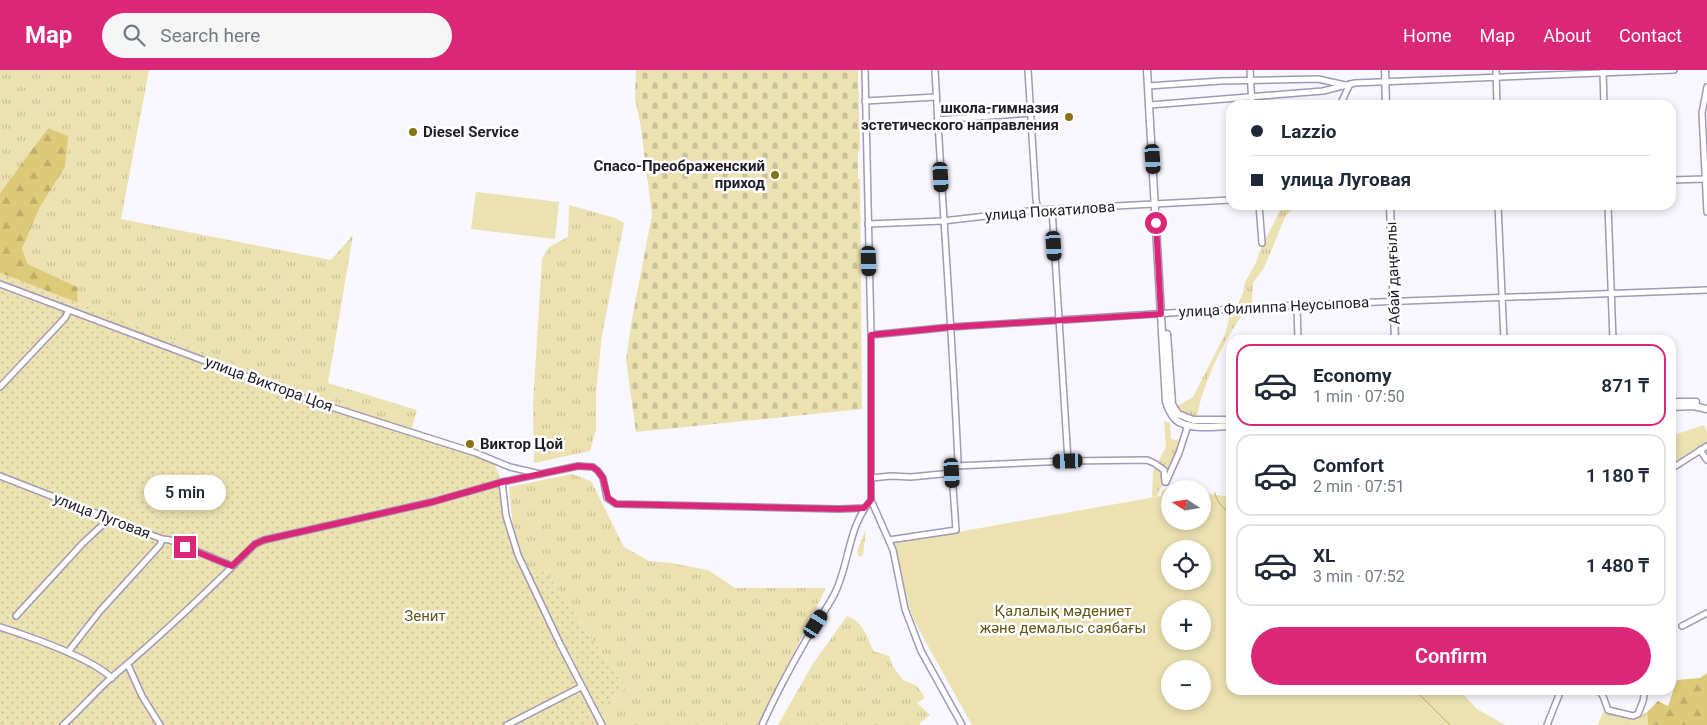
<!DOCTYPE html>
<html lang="en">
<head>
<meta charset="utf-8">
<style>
	:root { --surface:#fff; --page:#f6f6f7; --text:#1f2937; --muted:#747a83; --line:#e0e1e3; --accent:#db2777 }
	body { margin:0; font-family:Roboto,sans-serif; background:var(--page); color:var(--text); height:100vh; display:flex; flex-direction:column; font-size:19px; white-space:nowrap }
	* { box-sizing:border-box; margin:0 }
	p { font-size:16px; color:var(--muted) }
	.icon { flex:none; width:28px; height:28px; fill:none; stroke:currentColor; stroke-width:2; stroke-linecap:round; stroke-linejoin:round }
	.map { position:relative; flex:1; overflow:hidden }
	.drawer { position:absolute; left:1226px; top:265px; width:450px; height:360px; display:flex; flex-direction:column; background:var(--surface); border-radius:15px; box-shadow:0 2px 8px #0003 }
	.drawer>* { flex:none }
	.guide { position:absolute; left:1226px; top:30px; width:450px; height:110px; border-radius:15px; box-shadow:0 2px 8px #0003; display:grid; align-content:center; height:110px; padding:0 25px; background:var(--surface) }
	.needle { width:32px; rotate:282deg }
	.controls { position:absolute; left:1161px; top:410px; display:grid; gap:10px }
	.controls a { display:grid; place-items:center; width:50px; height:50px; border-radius:50%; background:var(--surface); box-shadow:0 2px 8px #0003; font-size:25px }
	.end { position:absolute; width:22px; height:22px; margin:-11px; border:6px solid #db2777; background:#fff; box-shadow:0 0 0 2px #fff }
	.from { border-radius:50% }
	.bubble { position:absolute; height:35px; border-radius:18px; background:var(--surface); box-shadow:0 2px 8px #0003; font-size:16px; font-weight:600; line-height:35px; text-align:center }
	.car { position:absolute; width:15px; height:30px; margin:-15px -8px; border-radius:6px; box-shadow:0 0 4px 1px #0007; background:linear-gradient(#222 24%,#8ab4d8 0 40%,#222 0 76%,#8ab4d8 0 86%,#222 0) }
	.guide b { display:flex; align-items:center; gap:18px; height:48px; font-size:19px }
	.guide b+b { border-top:1px solid var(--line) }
	.guide i { width:12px; height:12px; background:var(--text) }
	ul { padding:9px 0 0; list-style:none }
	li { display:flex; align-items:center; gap:15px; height:82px; margin:0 10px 8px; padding:0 15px; border:2px solid var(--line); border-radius:15px }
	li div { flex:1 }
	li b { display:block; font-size:19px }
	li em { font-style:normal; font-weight:600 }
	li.on { border-color:var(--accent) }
	li>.icon { width:45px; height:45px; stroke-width:1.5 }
	.action { display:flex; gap:10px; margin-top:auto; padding:10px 25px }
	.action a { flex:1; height:58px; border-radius:30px; background:var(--accent); color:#fff; font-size:20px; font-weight:600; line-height:58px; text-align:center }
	header { display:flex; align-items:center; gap:30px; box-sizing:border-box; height:70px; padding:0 25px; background:var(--accent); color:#fff }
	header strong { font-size:24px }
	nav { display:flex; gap:28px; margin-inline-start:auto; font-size:18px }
	.search { width:350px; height:45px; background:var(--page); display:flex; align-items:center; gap:12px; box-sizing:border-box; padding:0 18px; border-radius:28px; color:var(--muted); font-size:19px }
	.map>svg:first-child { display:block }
	.grass { fill:url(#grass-tufts) }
	.forest { fill:url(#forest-firs) }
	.cemetery { fill:url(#cemetery-stones) }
	.park { fill:#ece1b1; fill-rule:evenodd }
	.garden { fill:url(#garden-dots) }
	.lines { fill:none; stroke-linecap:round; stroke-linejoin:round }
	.stream { stroke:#c0ae5d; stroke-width:1 }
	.minor-casing { stroke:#a298b7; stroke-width:8 }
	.major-casing { stroke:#a298b7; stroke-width:9 }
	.minor { stroke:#fff; stroke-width:5 }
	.major { stroke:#fff; stroke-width:6 }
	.route { stroke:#db2777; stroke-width:6 }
	.poi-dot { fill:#857315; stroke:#fff; stroke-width:2 }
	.labels { text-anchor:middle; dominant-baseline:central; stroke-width:5; stroke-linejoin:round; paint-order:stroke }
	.poi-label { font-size:15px; font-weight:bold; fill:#201c28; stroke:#fff; text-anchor:end }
	.street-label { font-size:15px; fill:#201c28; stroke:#fff }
	.park-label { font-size:15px; fill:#635619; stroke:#fff }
</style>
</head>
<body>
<header>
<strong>Map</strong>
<div class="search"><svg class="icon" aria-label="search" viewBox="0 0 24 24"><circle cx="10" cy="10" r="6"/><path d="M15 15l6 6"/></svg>Search here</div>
<nav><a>Home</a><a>Map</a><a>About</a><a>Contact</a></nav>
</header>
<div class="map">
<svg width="1707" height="655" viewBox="0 0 1707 655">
	<defs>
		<pattern id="grass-tufts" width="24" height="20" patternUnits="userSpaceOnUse" patternTransform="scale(1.25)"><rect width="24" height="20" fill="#ece1b1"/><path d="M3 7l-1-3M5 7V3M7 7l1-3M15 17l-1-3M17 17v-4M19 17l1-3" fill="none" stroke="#cac098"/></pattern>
		<pattern id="forest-firs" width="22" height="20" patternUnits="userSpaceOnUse" patternTransform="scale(1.25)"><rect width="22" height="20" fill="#ddca79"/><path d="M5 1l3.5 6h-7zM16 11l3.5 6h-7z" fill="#bdad69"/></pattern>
		<pattern id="cemetery-stones" width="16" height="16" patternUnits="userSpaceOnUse" patternTransform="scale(1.25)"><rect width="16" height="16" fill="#ece1b1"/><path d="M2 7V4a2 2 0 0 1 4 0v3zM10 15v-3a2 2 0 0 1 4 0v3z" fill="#cac098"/></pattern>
		<pattern id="garden-dots" width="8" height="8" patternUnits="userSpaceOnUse" patternTransform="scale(1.25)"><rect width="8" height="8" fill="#ece1b1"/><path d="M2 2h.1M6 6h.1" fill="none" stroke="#cac098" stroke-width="1.8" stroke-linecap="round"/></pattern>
	</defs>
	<rect width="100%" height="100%" fill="#f9f7fe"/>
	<g class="grass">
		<polygon points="0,0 149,0 121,149 331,190 353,165 328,313 417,340 412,358 397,356 78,233 77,217 28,194 22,179 40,137 65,97 48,58 0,123"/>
		<polygon points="569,135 615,148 624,153 602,265 596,322 596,360 590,381 534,393 533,334 542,189 549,177 568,167"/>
		<polygon points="1283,135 1292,135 1292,139 1285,147 1264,198 1253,213 1252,233 1238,235 1243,223 1245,212 1256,193 1260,180"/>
		<path d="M1230,245h12c-20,30 -38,65 -45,101 -8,1 -15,-4 -20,-10l16,-9 32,-63z"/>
		<polygon points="1164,351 1170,353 1171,369 1181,371 1157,426 1152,427 1153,401 1166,377"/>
		<polygon points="572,404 591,411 624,477 649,491 671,493 708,500 735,518 826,518 758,655 610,655 600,638 626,618 545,501 531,507 518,476 513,458 509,417"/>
		<polygon points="866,459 863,485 859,487 857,481"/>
		<path d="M847,546c15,5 21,21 26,35l16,5 3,9 11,15 14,6 8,12 -8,5 13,12 -10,8v2h-142l34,-60z"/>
		<polygon points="1603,642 1633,650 1647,642 1648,655 1598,655"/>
	</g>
	<g class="forest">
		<polygon points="48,58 68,66 65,97 40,137 22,179 28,194 77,217 78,233 0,203 0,123"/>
		<polygon points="1707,603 1707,655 1648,655 1647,642 1658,631 1668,636 1677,610 1700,608"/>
	</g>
	<polygon class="cemetery" points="636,0 858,0 860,80 858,82 858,109 860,109 862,339 636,362 626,290 632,249 652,145 641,58 635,28"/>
	<g class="park">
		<polygon points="476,122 559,132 555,169 471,159"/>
		<polygon points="1704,355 1707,362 1707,372 1671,394 1671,366"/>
		<path d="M1167,418l8,1h-5v32h32l1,-28 27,4 1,2v191h235l-2,5 13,14 28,16h-533l-54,-97 -8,-18 -17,-68 65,-10 203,-36 1,-5zM1170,479h32v32h-32zM1170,539h32v32h-32zM1170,599h32v32h-32z"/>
	</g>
	<polygon class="garden" points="0,203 494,393 502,412 511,464 531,507 545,501 626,618 600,638 610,655 0,655"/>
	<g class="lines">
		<g class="stream">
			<path d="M1215,423c3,14 11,14 16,25"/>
			<polyline points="1415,620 1450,655"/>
		</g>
		<defs>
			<g id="minor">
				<polyline points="865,0 871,265 871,430 893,480 905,539 921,581 962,655"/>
				<polyline points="1028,0 1036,130 1038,140"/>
				<polyline points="1250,0 1252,35"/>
				<polyline points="1496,0 1497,35"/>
				<polyline points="1603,1 1604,35"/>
				<polyline points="1148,16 1221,11 1318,9 1345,15"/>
				<polyline points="1707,17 1702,43 1707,142"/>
				<polyline points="865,31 936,27"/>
				<polyline points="1150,35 1323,21 1355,13 1674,0"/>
				<polyline points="1340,35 1350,14"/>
				<polyline points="937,50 1031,43"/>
				<polyline points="1671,110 1705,109"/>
				<polyline points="1259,135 1262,173"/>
				<polyline points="1498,135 1504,270"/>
				<polyline points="1608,135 1613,270"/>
				<polyline points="1052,139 1068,391"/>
				<polyline points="868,154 943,151 1038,140 1231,130"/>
				<polyline points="0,214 309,330 476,383 510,397 540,404"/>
				<polyline points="1297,235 1298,270"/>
				<polyline points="871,265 951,257 1297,235 1707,220"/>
				<polyline points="0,317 65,248 69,240"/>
				<polyline points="1700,380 1707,390"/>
				<polyline points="955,396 1068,391 1147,390 1154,393 1164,400 1165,412"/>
				<polyline points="1671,399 1707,376"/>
				<polyline points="0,406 162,469 170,470 232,496"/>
				<polyline points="871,408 891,406 911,407 952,403"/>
				<polyline points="502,412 506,446 518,485 560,574 602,655"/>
				<polyline points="1166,412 1179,383 1188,355"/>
				<path d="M889,470l67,-10 -4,-57 6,-12c-6,-131 -16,-261 -23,-391"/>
				<polyline points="16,546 83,473 109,449"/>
				<polyline points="1682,556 1707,543"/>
				<path d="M0,557c31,10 89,30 112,51"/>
				<polyline points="68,582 100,541 160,475 162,469"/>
				<polyline points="128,595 142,626 160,655"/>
				<polyline points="1598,620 1603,626 1608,640 1633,646 1638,644 1643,631 1645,620"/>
				<path d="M63,655c17,-15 32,-33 49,-48 50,-42 97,-87 143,-133l9,-4 168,-38 70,-20 76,-16 15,1 5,4 5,7 4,20 9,6 223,5 25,-1"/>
				<polyline points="507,655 581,617"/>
				<path d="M762,655c13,-29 28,-57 44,-85 9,-15 20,-30 28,-45 16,-31 13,-67 37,-95"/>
				<polyline points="1547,655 1561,620"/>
			</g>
			<g id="major">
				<path d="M1147,0l19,332c2,6 5,13 10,18 13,11 40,6 55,6"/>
				<polyline points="1385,0 1386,35"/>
				<polyline points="1390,135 1395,270"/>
				<polyline points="1167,264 1172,334 1178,344 1193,350 1231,350"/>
				<polyline points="1671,332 1696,332"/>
				<polyline points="1671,337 1693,336 1707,339"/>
			</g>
		</defs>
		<use href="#minor" class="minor-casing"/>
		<use href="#major" class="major-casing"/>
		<use href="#minor" class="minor"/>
		<use href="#major" class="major"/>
	</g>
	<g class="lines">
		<polyline class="route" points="185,477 232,496 255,474 264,470 432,432 502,412 578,396 593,397 598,401 603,408 608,428 616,434 839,439 864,438 871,430 871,265 951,257 1161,244 1156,153"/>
	</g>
	<g class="poi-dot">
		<circle cx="1069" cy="47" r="5"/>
		<circle cx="413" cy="62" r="5"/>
		<circle cx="775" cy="105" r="5"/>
		<circle cx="470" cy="374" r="5"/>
	</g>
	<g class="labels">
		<g class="poi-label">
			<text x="1059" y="38">школа-гимназия<tspan x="1059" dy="17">эстетического направления</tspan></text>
			<text x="423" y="62" text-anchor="start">Diesel Service</text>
			<text x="765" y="96">Спасо-Преображенский<tspan x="765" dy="17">приход</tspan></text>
			<text x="480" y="374" text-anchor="start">Виктор Цой</text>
		</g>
		<g class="street-label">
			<text transform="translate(1050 141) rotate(-4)">улица Покатилова</text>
			<text transform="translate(1393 203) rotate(-92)">Абай даңғылы</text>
			<text transform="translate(1274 237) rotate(-3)">улица Филиппа Неусыпова</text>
			<text transform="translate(269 314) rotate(20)">улица Виктора Цоя</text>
			<text transform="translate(102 446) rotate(21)">улица Луговая</text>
		</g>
		<g class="park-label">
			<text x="1063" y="541">Қалалық мәдениет<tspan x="1063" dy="17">және демалыс саябағы</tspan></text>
			<text x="425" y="546">Зенит</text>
		</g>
	</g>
</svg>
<div class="controls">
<a><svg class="needle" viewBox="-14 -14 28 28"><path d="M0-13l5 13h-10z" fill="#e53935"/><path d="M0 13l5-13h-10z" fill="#747a83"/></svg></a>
<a><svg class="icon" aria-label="locate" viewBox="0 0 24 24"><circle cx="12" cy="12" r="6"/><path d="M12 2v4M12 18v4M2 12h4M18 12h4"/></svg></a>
<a>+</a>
<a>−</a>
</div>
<i class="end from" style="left:1156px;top:153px"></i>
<i class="end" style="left:185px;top:477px"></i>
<div class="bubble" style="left:144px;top:405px;width:82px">5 min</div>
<i class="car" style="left:1153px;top:89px;rotate:176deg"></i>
<i class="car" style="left:941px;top:107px;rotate:177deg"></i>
<i class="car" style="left:1054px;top:176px;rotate:176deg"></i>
<i class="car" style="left:869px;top:191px;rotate:178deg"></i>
<i class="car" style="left:1068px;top:391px;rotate:268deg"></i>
<i class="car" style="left:952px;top:403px;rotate:176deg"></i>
<i class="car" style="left:816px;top:554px;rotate:32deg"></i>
<div class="guide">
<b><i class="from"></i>Lazzio</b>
<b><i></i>улица Луговая</b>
</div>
<section class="drawer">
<ul>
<li class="on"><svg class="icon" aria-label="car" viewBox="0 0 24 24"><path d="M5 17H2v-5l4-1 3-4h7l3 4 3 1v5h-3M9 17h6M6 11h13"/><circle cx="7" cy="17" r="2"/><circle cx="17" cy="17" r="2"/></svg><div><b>Economy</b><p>1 min · 07:50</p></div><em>871 ₸</em></li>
<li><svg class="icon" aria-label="car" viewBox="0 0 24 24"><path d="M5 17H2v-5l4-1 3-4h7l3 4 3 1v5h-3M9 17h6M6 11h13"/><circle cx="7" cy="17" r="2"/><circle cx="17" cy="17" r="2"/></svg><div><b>Comfort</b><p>2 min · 07:51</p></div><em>1 180 ₸</em></li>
<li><svg class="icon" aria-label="car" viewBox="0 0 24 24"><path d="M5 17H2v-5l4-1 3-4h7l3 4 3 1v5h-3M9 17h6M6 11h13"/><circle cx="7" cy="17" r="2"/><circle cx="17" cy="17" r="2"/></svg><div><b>XL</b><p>3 min · 07:52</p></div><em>1 480 ₸</em></li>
</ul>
<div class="action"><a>Confirm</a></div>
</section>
</div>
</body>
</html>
